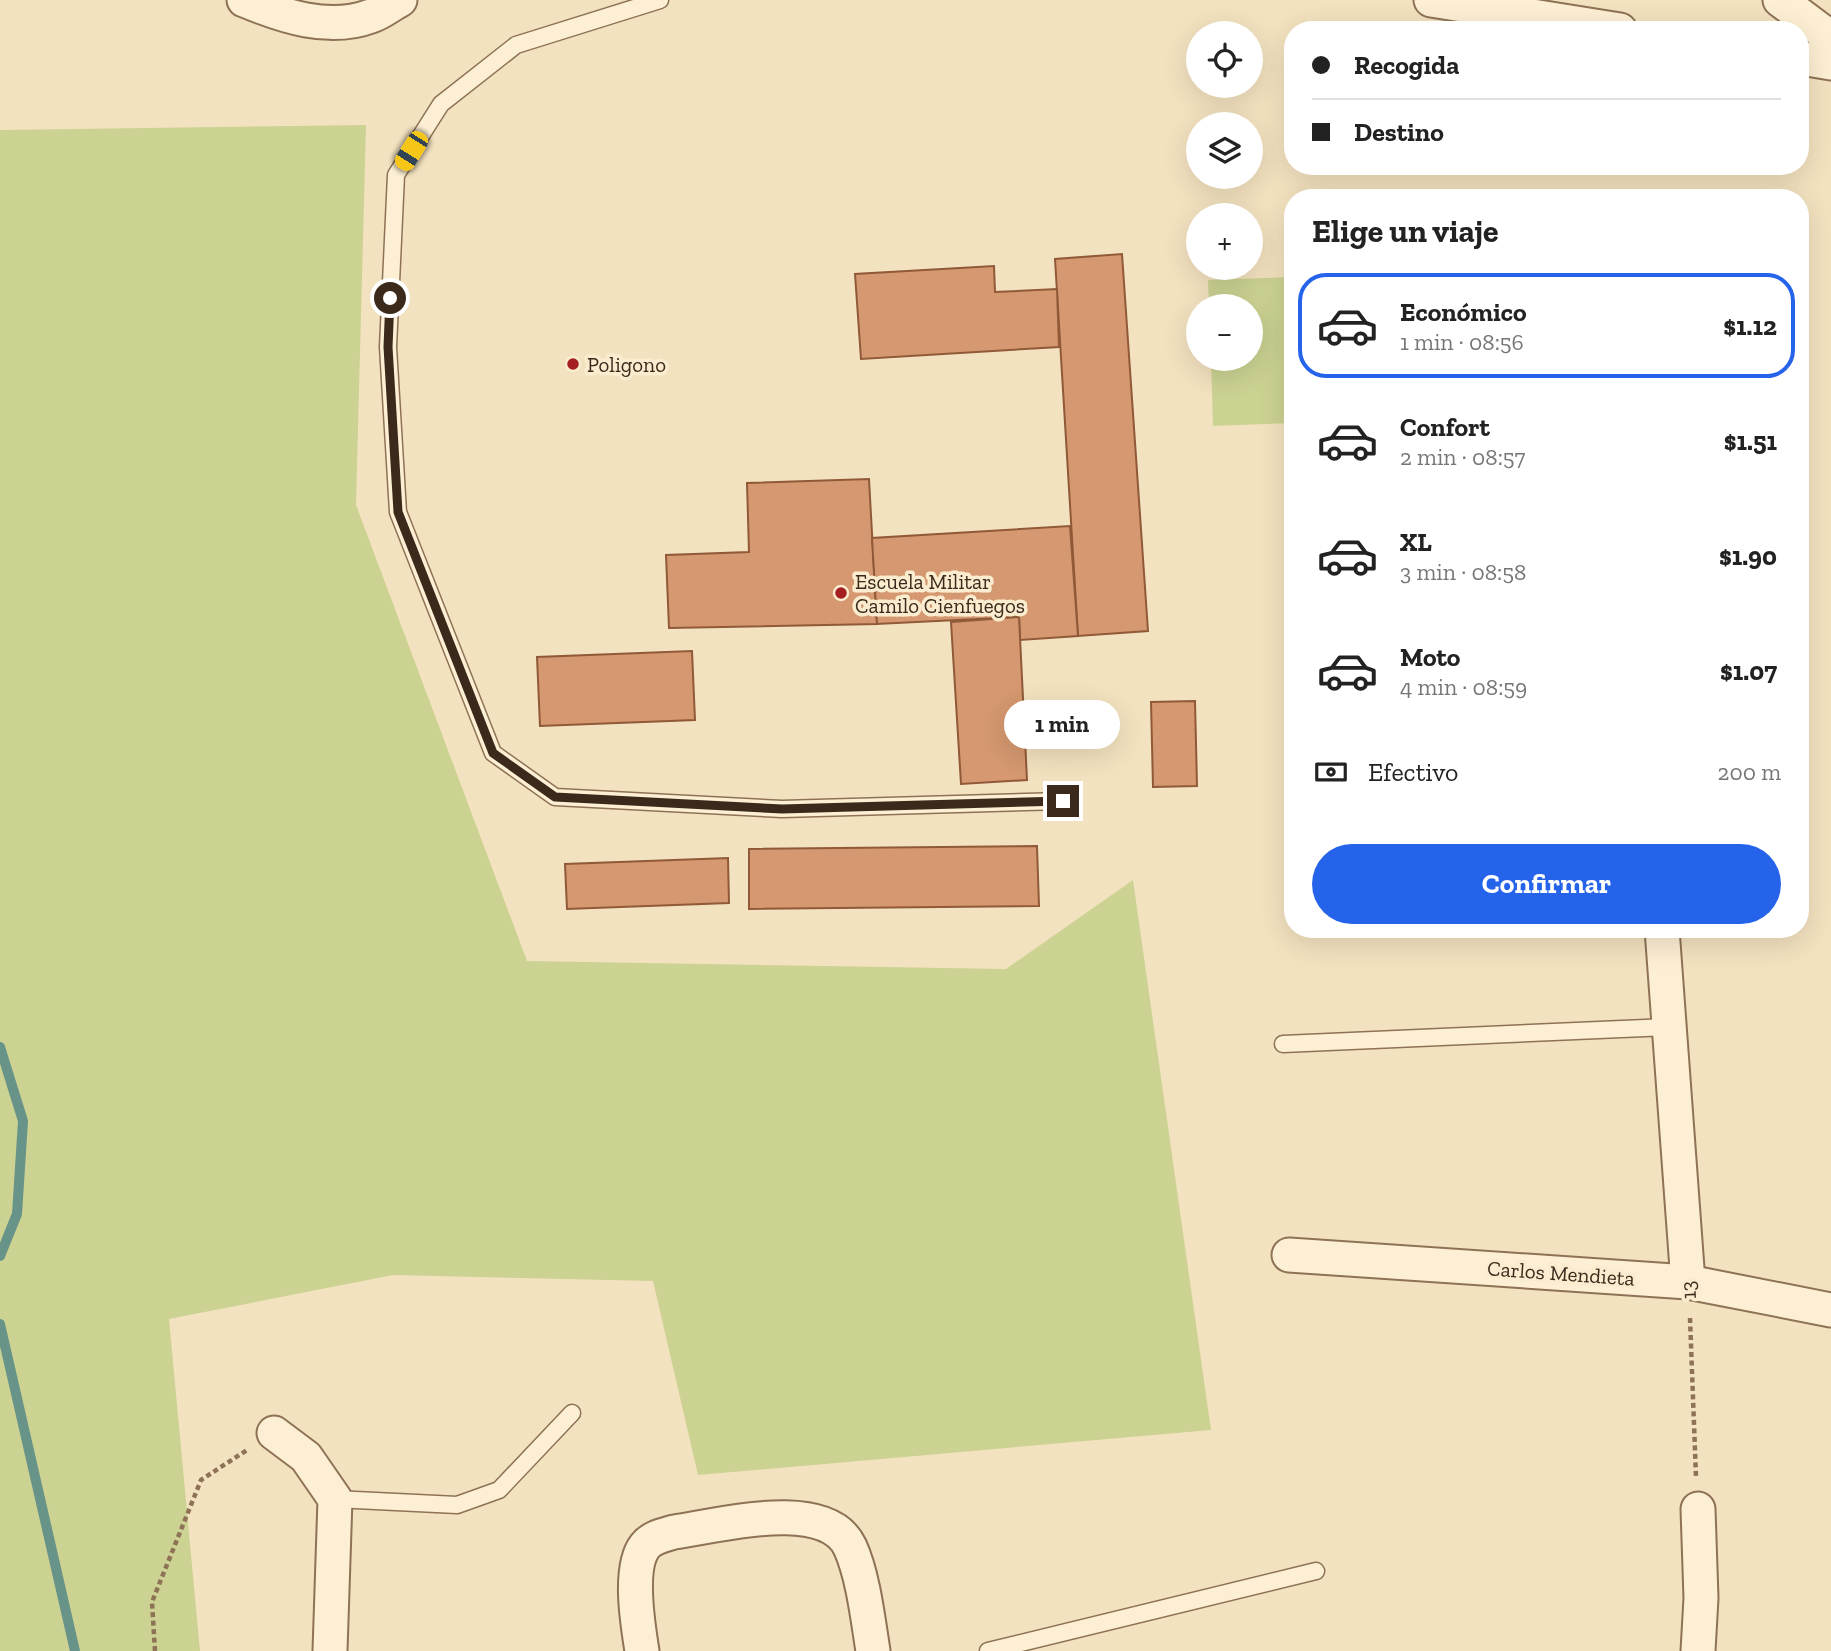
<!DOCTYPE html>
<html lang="es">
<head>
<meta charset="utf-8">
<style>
	:root { --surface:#fff; --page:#f2f2f2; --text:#222; --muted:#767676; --line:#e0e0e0; --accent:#2563eb }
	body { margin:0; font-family:"Zilla Slab",serif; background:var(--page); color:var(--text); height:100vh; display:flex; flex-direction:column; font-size:26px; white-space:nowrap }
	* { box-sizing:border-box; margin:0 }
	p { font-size:23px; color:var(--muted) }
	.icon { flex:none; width:38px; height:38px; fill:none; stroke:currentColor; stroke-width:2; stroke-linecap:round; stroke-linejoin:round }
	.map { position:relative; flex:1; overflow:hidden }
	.side { position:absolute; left:1284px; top:189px; width:525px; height:749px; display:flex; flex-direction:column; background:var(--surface); border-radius:28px; box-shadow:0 7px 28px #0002 }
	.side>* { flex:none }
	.hud { position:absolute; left:1284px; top:21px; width:525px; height:154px; border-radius:28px; box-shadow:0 7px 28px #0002; display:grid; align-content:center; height:154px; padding:0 28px; background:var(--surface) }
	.controls { position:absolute; left:1186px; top:21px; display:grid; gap:14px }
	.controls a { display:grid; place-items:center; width:77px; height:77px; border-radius:50%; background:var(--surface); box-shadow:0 7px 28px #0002; font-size:35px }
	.end { position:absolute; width:32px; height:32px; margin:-16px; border:9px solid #3b2a1b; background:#fff; box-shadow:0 0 0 4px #fff }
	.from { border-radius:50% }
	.bubble { position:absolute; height:49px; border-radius:24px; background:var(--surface); box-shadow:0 7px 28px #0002; font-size:23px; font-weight:700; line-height:49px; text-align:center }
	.car { position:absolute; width:21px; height:42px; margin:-21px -10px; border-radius:9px; box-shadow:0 0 5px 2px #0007; background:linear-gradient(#f5c518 24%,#345 0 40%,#f5c518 0 76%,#345 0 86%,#f5c518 0) }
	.hud b { display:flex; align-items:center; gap:24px; height:66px; font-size:26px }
	.hud b+b { border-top:2px solid var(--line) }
	.hud i { width:18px; height:18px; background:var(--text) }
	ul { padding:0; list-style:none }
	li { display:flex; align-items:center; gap:21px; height:105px; margin:0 14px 10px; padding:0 14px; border:4px solid transparent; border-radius:28px }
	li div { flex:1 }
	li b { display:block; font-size:26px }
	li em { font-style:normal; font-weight:700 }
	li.active { border-color:var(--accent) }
	li>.icon { width:63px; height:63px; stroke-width:1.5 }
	h2 { padding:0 28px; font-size:32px; line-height:84px }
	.pay { display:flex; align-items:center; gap:18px; height:77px; padding:0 28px; font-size:26px }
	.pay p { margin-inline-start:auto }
	.button { display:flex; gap:14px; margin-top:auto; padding:14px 28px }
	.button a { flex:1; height:80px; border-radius:42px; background:var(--accent); color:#fff; font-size:28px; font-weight:700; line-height:80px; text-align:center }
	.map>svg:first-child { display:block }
	.green { fill:#ccd292 }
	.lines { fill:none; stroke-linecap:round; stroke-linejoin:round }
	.stream { stroke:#689388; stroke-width:10 }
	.building { fill:#d59870; stroke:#905938; stroke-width:2 }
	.service-casing { stroke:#8e7255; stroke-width:19 }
	.minor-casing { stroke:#8e7255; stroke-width:37 }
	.path { stroke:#8e7255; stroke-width:4.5; stroke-dasharray:5 3.5; stroke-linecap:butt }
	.service { stroke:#fdefd3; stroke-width:16 }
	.minor { stroke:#fdefd3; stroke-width:33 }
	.route { stroke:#3b2a1b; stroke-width:9 }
	.poi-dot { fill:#a41e22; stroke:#f9eccf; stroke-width:2.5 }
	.labels { text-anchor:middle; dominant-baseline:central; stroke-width:7; stroke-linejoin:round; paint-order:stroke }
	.poi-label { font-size:21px; fill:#3b2a1b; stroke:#f9eccf; text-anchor:start }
	.street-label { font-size:21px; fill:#3b2a1b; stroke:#f9eccf }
</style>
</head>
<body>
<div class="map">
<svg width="1831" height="1651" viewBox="0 0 1831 1651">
	<rect width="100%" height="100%" fill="#f3e2bf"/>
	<g class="green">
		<polygon points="366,125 356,505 527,961 1006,969 1133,880 1211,1430 698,1475 653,1281 393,1275 169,1319 200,1651 0,1651 0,130"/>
		<polygon points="1293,277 1293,423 1213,426 1211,359 1251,359 1251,306 1209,306 1208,280"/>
	</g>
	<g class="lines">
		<g class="stream">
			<polyline points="0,1047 23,1121 17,1214 0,1256"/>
			<polyline points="0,1324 75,1651"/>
		</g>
	</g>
	<g class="building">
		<polygon points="1122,254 1148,631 1078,636 1055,259"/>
		<polygon points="994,266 995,292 1057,289 1059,347 861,359 855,274"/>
		<polygon points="869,479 877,624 669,628 666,555 749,552 747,483"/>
		<polygon points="1070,526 1078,636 1020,640 1019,617 877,624 872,538"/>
		<polygon points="1019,617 1027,780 961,784 951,622"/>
		<polygon points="692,651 695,720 540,726 537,657"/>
		<polygon points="1195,701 1197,786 1153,787 1151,702"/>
		<polygon points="1037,846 1039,906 749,909 749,849"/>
		<polygon points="728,858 729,903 567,909 565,864"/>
	</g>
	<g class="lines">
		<defs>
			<g id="service">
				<polyline points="660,0 516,45 441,104 396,175 388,347 398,512 493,753 555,797 782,809 1063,801"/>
				<polyline points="1283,1044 1668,1027"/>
				<polyline points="335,1499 457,1505 499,1490 572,1413"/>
				<polyline points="988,1651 1316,1571"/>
			</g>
			<g id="minor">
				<path d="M244,0c39,16 85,32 127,16 10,-3 19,-11 29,-16"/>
				<polyline points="1431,0 1620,30"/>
				<polyline points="1780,0 1831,38"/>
				<polyline points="1801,58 1831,63"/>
				<polyline points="1662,929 1688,1282"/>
				<polyline points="1289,1255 1688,1282 1831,1310"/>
				<polyline points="274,1433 306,1457 335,1499 330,1651"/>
				<polyline points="1698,1509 1701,1598 1698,1651"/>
				<path d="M642,1651c-4,-25 -14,-83 3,-105 7,-9 19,-11 29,-14 44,-6 152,-36 176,15 13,28 18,73 23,104"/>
			</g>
		</defs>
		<use href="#service" class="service-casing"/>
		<use href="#minor" class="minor-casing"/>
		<g class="path">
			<polyline points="1690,1318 1696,1477"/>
			<polyline points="155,1651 152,1602 201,1480 247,1450"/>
		</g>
		<use href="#service" class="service"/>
		<use href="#minor" class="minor"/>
	</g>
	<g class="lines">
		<polyline class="route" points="390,298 388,347 398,512 493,753 555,797 782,809 1063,801"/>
	</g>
	<g class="poi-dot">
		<circle cx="573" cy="364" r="7"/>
		<circle cx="841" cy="593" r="7"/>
	</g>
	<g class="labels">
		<g class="poi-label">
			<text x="587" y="364">Poligono</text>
			<text x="855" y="581">Escuela Militar<tspan x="855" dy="24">Camilo Cienfuegos</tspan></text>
		</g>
		<g class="street-label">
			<text transform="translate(1561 1273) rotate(4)">Carlos Mendieta</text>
			<text transform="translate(1688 1290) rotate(-93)">13</text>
		</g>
	</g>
</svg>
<div class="controls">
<a><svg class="icon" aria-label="locate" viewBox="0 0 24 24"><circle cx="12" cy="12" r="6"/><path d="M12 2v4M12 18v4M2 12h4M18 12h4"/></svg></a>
<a><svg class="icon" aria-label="layers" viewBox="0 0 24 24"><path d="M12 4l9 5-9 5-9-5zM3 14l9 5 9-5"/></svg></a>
<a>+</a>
<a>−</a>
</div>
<i class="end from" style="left:390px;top:298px"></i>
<i class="end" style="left:1063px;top:801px"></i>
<div class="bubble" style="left:1004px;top:700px;width:116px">1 min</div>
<i class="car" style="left:411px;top:151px;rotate:212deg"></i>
<div class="hud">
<b><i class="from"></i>Recogida</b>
<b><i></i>Destino</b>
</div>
<section class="side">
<h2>Elige un viaje</h2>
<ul>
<li class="active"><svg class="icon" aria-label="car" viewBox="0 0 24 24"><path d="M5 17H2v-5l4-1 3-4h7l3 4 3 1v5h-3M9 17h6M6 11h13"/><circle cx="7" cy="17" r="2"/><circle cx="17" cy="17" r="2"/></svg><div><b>Económico</b><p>1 min · 08:56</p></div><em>$1.12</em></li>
<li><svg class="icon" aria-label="car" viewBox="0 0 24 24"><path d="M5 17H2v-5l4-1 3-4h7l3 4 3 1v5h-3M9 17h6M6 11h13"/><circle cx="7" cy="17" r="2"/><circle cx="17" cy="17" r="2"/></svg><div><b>Confort</b><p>2 min · 08:57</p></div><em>$1.51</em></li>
<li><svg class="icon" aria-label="car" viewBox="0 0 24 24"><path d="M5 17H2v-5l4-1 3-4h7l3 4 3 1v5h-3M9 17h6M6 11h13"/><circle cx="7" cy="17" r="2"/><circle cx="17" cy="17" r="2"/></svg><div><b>XL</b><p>3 min · 08:58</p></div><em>$1.90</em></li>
<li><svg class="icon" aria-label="car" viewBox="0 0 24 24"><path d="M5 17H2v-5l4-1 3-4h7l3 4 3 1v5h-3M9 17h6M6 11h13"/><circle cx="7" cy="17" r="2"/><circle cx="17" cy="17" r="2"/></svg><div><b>Moto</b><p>4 min · 08:59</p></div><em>$1.07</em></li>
</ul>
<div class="pay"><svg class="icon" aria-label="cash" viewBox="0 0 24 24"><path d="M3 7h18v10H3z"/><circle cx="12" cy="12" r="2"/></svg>Efectivo<p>200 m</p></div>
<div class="button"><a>Confirmar</a></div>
</section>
</div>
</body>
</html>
